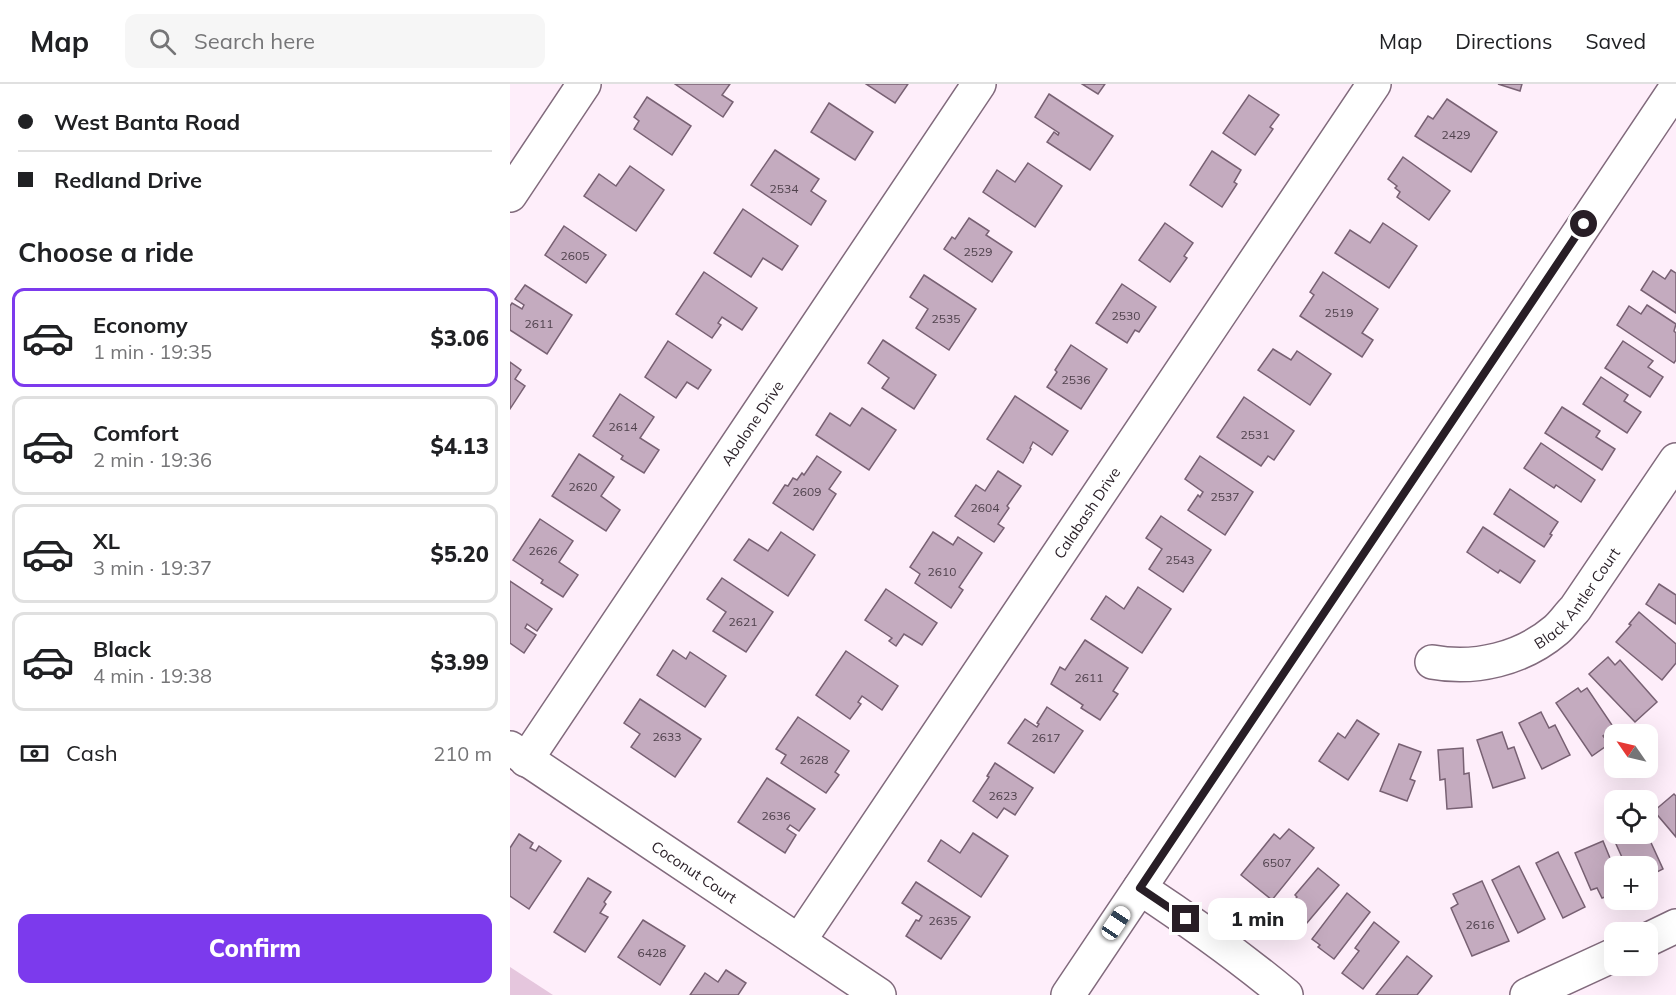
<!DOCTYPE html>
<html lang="en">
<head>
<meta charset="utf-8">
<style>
	:root { --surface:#fff; --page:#f6f6f6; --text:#202124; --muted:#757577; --line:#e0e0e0; --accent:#7c3aed }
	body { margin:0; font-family:Mulish,sans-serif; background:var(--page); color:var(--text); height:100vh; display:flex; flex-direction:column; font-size:22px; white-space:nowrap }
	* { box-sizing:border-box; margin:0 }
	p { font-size:20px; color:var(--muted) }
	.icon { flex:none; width:33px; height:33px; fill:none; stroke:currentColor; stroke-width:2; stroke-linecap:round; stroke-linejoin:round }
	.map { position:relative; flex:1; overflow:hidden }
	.details { display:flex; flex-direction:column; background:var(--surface); width:510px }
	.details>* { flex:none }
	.banner { display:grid; align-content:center; height:132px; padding:0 18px; background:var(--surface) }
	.needle { width:39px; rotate:304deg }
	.tools { position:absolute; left:1094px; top:640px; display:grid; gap:12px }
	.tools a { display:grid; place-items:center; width:54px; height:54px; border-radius:12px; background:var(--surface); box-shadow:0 6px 24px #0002; font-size:30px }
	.end { position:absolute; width:27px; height:27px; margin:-14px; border:8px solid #281e26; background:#fff; box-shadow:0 0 0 3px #fff }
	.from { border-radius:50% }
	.bubble { position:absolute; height:42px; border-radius:12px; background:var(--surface); box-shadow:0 6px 24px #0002; font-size:20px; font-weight:800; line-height:42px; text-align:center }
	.car { position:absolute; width:18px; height:36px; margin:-18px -9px; border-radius:8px; box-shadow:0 0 4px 2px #0007; background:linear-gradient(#fff 24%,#345 0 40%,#fff 0 76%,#345 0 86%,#fff 0) }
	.banner b { display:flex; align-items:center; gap:21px; height:57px; font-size:22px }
	.banner b+b { border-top:2px solid var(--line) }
	.banner i { width:15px; height:15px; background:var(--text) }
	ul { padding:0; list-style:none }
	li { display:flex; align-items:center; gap:18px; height:99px; margin:0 12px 9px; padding:0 6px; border:3px solid var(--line); border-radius:12px }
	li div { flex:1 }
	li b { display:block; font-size:22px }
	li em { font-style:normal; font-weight:800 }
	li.selected { border-color:var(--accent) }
	li>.icon { width:54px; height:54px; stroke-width:1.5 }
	h2 { padding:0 18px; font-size:27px; line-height:72px }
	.pay { display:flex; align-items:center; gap:15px; height:66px; padding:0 18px; font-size:22px }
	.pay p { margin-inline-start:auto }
	.button { display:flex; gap:12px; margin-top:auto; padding:12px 18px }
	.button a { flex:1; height:69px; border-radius:12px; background:var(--accent); color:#fff; font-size:24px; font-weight:800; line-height:69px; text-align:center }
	header { display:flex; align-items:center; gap:36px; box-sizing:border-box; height:84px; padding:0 30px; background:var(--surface); border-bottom:2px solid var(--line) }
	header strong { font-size:28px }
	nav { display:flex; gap:33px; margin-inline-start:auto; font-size:21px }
	.search { width:420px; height:54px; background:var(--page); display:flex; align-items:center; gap:15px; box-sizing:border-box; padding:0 21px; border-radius:12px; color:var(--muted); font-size:22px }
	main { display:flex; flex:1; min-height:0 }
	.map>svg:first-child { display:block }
	.green { fill:#e5c6dd }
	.building { fill:#c4abbf; stroke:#786173; stroke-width:1.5 }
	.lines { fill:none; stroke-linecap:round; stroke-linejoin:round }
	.minor-casing { stroke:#816a7c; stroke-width:36 }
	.tertiary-casing { stroke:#816a7c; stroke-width:36 }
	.minor { stroke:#fff; stroke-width:33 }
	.tertiary { stroke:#fff; stroke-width:33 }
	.route { stroke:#281e26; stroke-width:8 }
	.labels { text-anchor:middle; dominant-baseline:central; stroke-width:6; stroke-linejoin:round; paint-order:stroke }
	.number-label { font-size:12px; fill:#4f414c }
	.street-label { font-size:15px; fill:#281e26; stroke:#fff }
</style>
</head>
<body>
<header>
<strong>Map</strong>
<div class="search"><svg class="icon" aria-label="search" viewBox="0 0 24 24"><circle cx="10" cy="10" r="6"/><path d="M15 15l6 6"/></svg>Search here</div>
<nav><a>Map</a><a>Directions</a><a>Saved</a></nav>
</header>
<main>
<section class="details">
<div class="banner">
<b><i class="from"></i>West Banta Road</b>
<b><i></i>Redland Drive</b>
</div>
<h2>Choose a ride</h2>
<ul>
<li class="selected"><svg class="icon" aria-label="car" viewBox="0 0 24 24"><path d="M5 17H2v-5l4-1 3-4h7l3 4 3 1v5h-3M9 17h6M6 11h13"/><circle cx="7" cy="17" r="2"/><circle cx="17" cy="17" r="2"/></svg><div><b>Economy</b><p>1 min · 19:35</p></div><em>$3.06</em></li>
<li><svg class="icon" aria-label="car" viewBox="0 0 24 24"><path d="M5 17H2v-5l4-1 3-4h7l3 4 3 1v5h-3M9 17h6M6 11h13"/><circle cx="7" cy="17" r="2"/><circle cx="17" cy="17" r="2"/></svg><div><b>Comfort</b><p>2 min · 19:36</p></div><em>$4.13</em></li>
<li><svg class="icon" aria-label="car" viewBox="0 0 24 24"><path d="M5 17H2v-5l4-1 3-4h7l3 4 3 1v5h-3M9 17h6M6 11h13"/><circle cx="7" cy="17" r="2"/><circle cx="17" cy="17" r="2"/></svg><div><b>XL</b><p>3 min · 19:37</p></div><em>$5.20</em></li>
<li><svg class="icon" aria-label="car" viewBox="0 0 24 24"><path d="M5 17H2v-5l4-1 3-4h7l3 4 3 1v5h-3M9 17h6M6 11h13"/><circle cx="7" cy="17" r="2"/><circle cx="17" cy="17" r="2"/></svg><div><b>Black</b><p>4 min · 19:38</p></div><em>$3.99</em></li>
</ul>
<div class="pay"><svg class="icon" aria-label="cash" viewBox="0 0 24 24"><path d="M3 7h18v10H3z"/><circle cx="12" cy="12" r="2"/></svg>Cash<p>210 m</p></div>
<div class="button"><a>Confirm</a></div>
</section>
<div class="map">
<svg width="1166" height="911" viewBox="0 0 1166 911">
	<rect width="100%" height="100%" fill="#feeefa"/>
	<polygon class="green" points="0,883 43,911 0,911"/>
	<g class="building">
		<polygon points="165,0 220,0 212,11 223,18 213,33"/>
		<polygon points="356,0 398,0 385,19"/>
		<polygon points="572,0 595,0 588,10"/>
		<polygon points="988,0 1012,0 1010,7"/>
		<polygon points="539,10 603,52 580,86 537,58 544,48 548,51 549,49 525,33"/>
		<polygon points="739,11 769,31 760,43 763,45 745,71 713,49"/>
		<polygon points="137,13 181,42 162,71 124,45 129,37 124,33"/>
		<polygon points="937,15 987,48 961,88 905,52 918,32 923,35"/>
		<polygon points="319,19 363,48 345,76 301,48"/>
		<polygon points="265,66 309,95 301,107 316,117 301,141 241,101"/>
		<polygon points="702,67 731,86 724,98 727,100 712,123 680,101"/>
		<polygon points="893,73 940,107 919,136 887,113 890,108 885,104 887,102 878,95"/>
		<polygon points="518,79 552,102 525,143 473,108 487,86 505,98"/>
		<polygon points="120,82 154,106 126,147 74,112 89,90 106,102"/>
		<polygon points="233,125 288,162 272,186 253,174 241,193 204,169"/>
		<polygon points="459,134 479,147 476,151 502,168 482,198 434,165 442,153 445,155"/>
		<polygon points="655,139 683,159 674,172 677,174 660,198 629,176"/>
		<polygon points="873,139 907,162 879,204 825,169 840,146 860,159"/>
		<polygon points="54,142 96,171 76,199 35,171"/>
		<polygon points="1161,186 1166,189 1166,229 1131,206 1143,187 1155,195"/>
		<polygon points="194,188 247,224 232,246 212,233 208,239 211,241 202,254 166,230"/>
		<polygon points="813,188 868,225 852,249 863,256 852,273 790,232 804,211 800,208"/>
		<polygon points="414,191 466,225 439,266 406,244 418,225 400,213"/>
		<polygon points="612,200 646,223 629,248 625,246 617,259 586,239"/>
		<polygon points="15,201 62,231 37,270 0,246 0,222 2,219 12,225 14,221 5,215"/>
		<polygon points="1137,221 1166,240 1164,247 1166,249 1166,276 1164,279 1107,241 1119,222 1131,230"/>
		<polygon points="373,256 426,291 404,325 372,304 379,294 358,279"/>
		<polygon points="158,257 201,286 188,305 177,298 166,314 135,293"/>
		<polygon points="1113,257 1143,277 1138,283 1153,293 1140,313 1095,284"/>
		<polygon points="561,261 597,285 571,325 537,303 547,288 545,286"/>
		<polygon points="763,265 781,276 787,267 821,290 800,321 748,286"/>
		<polygon points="0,278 11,286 5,295 15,302 0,325"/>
		<polygon points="1091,293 1118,311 1114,317 1131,328 1117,349 1073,320"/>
		<polygon points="110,310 144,333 130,354 149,366 134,389 111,375 113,372 83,352"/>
		<polygon points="505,312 558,347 542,371 523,358 520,364 521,365 513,379 477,355"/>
		<polygon points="734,313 784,347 764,376 758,372 751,382 707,353"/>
		<polygon points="1052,323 1090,347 1086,353 1105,365 1092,386 1035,349"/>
		<polygon points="352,324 386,346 359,386 306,351 320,329 340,342"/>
		<polygon points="1031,359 1085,396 1071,418 1046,401 1044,404 1014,384"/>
		<polygon points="69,370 104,393 91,412 110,426 96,447 42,412"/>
		<polygon points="307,372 331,388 319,405 326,410 303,446 263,419 275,401 278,402 283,394 287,396 292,389 294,391"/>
		<polygon points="690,372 743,408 715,451 678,426 688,411 690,413 693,408 675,395"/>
		<polygon points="488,387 511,402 497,422 499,424 488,440 494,444 484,458 445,432 466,401 475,407"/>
		<polygon points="1000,405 1048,438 1040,450 1042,451 1034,463 984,430"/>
		<polygon points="651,432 701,466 673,508 639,485 652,465 636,454"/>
		<polygon points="30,435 63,457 49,478 68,491 53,513 31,499 33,496 3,476"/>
		<polygon points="973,443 1025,477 1010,499 990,486 988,489 957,468"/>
		<polygon points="271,448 305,471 278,512 224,476 239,455 258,467"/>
		<polygon points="423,448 443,461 448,453 472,469 449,503 453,506 441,524 405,499 410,490 400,483"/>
		<polygon points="212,494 263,528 236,568 203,547 216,528 197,515"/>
		<polygon points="0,497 42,525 27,547 17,540 15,544 26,551 14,569 0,559"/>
		<polygon points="1149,500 1166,511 1166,540 1136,520"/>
		<polygon points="628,503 661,525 632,569 581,535 596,512 614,525"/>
		<polygon points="376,505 427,539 412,561 394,550 386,562 379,557 382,554 355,536"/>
		<polygon points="1129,528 1166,560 1166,579 1152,596 1106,558 1121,541 1119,540"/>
		<polygon points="575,556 618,584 603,607 608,610 590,636 571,624 573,621 541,600 550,583 555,586"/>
		<polygon points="163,566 176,575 180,568 216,592 195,623 147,591"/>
		<polygon points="336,567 388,602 372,626 352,612 348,618 351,620 340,635 306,611"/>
		<polygon points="1098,573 1105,581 1110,576 1147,618 1125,638 1079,590"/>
		<polygon points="1068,604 1071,608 1077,604 1104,644 1093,652 1099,660 1082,672 1046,619"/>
		<polygon points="130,615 191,655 165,693 121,663 130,650 114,639"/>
		<polygon points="537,623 573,647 544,689 498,659 515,635 527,643 529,640 527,639"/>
		<polygon points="1031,628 1039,644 1045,641 1060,671 1032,685 1009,639"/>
		<polygon points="288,633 339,667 325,688 329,691 316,709 271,679 276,671 266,665"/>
		<polygon points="847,636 869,650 838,696 809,677 828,649 835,654"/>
		<polygon points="992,648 998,665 1004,663 1015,694 983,704 967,656"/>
		<polygon points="889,660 911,668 900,695 905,697 897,717 870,707"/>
		<polygon points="953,664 954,690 959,689 962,723 937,725 935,695 930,696 928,666"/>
		<polygon points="485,679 523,704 505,731 494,724 487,734 463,717 479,693 477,692"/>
		<polygon points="257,694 305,725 289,747 280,741 277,745 286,751 275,769 228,738"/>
		<polygon points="1164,710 1166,712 1166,753 1144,727"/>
		<polygon points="779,745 804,764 762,816 731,791 764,750 770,755"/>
		<polygon points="463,749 498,772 471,813 418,777 431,756 450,769"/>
		<polygon points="9,750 23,759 20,764 26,767 29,762 51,777 19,825 0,812 0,764"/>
		<polygon points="1104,750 1137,750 1153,785 1137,793 1137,783 1124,783 1121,777 1115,780 1102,751"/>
		<polygon points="1093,757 1104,784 1104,810 1092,814 1087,804 1081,806 1065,769"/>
		<polygon points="1048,768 1075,823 1053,834 1026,779"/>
		<polygon points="1009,782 1035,835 1008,849 982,796"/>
		<polygon points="808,784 829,801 791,846 772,831 787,813 785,811"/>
		<polygon points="78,794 101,808 94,818 96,820 90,829 98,833 75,868 44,848"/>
		<polygon points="972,797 999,857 962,872 941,824 948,820 943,810"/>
		<polygon points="406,798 460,833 431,875 396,852 406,836 409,837 412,832 392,819"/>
		<polygon points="837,809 860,828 824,875 808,863 810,861 802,855"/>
		<polygon points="133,836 175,862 150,901 108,873"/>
		<polygon points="864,838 889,858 853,905 832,889 849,867 845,864"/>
		<polygon points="897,872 922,892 907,911 866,911"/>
		<polygon points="216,886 236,899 228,911 180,911 195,889 208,898"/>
	</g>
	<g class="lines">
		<defs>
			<g id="minor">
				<polyline points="0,111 74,0"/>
				<path id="s1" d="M922,578c43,8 90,-3 124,-32 7,-6 12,-14 19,-21l101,-149"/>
				<path id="s2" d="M0,664l369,247"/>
				<path id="s3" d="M16,676l453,-676"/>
				<path d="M630,804c50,33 99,68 146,107"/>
				<polyline points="1137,856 1166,842"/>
				<path id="s4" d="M289,857l575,-857"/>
				<polyline points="1017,911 1104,871"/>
			</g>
			<polyline id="tertiary" points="558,911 1166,4"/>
		</defs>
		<use href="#minor" class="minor-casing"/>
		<use href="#tertiary" class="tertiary-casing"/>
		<use href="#minor" class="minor"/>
		<use href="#tertiary" class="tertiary"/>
	</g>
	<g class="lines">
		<polyline class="route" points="676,835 630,804 1074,140"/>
	</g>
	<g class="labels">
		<g class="number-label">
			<text x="946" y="50">2429</text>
			<text x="274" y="104">2534</text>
			<text x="468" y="167">2529</text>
			<text x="65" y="171">2605</text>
			<text x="829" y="228">2519</text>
			<text x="616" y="231">2530</text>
			<text x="436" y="234">2535</text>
			<text x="29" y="239">2611</text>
			<text x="566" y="295">2536</text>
			<text x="113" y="342">2614</text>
			<text x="745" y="350">2531</text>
			<text x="73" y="402">2620</text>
			<text x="297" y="407">2609</text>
			<text x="715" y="412">2537</text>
			<text x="475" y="423">2604</text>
			<text x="33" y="466">2626</text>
			<text x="670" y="475">2543</text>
			<text x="432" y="487">2610</text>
			<text x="233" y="537">2621</text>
			<text x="579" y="593">2611</text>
			<text x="157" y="652">2633</text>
			<text x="536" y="653">2617</text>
			<text x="304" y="675">2628</text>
			<text x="493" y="711">2623</text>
			<text x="266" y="731">2636</text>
			<text x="767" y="778">6507</text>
			<text x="433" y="836">2635</text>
			<text x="970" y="840">2616</text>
			<text x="142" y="868">6428</text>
		</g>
		<g class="street-label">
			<text stroke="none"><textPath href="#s3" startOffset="406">Abalone Drive</textPath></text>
			<text stroke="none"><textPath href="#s4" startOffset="516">Calabash Drive</textPath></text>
			<text stroke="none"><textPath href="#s1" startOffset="170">Black Antler Court</textPath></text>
			<text stroke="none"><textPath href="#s2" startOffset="222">Coconut Court</textPath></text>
		</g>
	</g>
</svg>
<div class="tools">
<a><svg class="needle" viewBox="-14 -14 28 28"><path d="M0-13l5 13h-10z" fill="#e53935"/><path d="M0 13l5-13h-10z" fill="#757577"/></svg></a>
<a><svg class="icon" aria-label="locate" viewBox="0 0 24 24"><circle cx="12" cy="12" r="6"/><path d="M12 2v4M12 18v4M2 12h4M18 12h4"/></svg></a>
<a>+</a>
<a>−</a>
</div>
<i class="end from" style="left:1074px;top:140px"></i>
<i class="end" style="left:676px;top:835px"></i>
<div class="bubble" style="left:698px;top:814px;width:99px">1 min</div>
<i class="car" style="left:606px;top:839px;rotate:34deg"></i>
</div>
</main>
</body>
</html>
